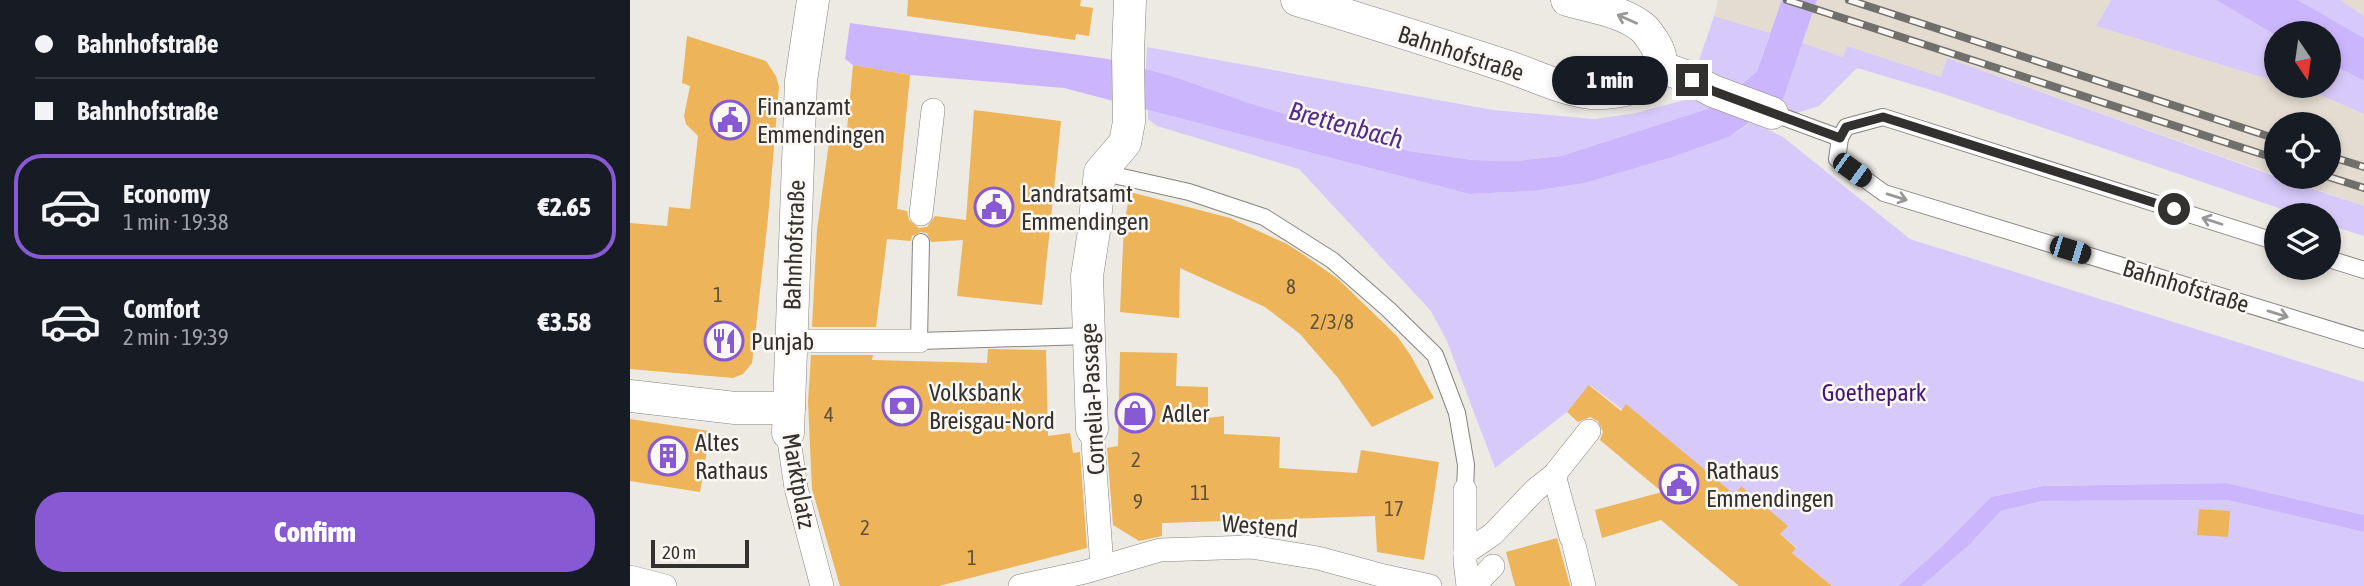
<!DOCTYPE html>
<html lang="en">
<head>
<meta charset="utf-8">
<style>
	:root { --surface:#171b24; --page:#242831; --text:#f1f3f6; --muted:#9ea1a6; --line:#363941; --accent:#875ad3 }
	body { margin:0; font-family:"Asap Condensed",sans-serif; background:var(--page); color:var(--text); height:100vh; display:flex; flex-direction:column; font-size:26px; white-space:nowrap }
	* { box-sizing:border-box; margin:0 }
	p { font-size:23px; color:var(--muted) }
	.icon { flex:none; width:38px; height:38px; fill:none; stroke:currentColor; stroke-width:2; stroke-linecap:round; stroke-linejoin:round }
	.map { position:relative; flex:1; overflow:hidden }
	.drawer { display:flex; flex-direction:column; background:var(--surface); width:630px }
	.drawer>* { flex:none }
	.hud { display:grid; align-content:center; height:154px; padding:0 35px; background:var(--surface) }
	.needle { width:46px; rotate:167deg }
	.fabs { position:absolute; left:1634px; top:21px; display:grid; gap:14px }
	.fabs a { display:grid; place-items:center; width:77px; height:77px; border-radius:50%; background:var(--surface); box-shadow:0 4px 10px #0003; font-size:35px }
	.scale { position:absolute; left:21px; bottom:18px; width:98px; box-sizing:border-box; padding-left:7px; border:4px solid #32312f; border-top:0; font-size:19px; line-height:24px; white-space:nowrap; color:#32312f; -webkit-text-stroke:5px #fbf7f2; paint-order:stroke }
	.end { position:absolute; width:32px; height:32px; margin:-16px; border:9px solid #32312f; background:#fff; box-shadow:0 0 0 4px #fff }
	.from { border-radius:50% }
	.bubble { position:absolute; height:49px; border-radius:24px; background:var(--surface); box-shadow:0 4px 10px #0003; font-size:23px; font-weight:800; line-height:49px; text-align:center }
	.car { position:absolute; width:21px; height:42px; margin:-21px -10px; border-radius:9px; box-shadow:0 0 5px 2px #0007; background:linear-gradient(#222 24%,#8ab4d8 0 40%,#222 0 76%,#8ab4d8 0 86%,#222 0) }
	.hud b { display:flex; align-items:center; gap:24px; height:66px; font-size:26px }
	.hud b+b { border-top:2px solid var(--line) }
	.hud i { width:18px; height:18px; background:var(--text) }
	ul { padding:0; list-style:none }
	li { display:flex; align-items:center; gap:21px; height:105px; margin:0 14px 10px; padding:0 21px; border:4px solid transparent; border-radius:28px }
	li div { flex:1 }
	li b { display:block; font-size:26px }
	li em { font-style:normal; font-weight:800 }
	li.active { border-color:var(--accent) }
	li>.icon { width:63px; height:63px; stroke-width:1.5 }
	.button { display:flex; gap:14px; margin-top:auto; padding:14px 35px }
	.button a { flex:1; height:80px; border-radius:28px; background:var(--accent); color:#fff; font-size:28px; font-weight:800; line-height:80px; text-align:center }
	main { display:flex; flex:1; min-height:0 }
	.map>svg:first-child { display:block }
	.built { fill:#e4dcd1 }
	.green { fill:#d7cafa }
	.water { fill:#cbb6fe }
	.building { fill:#edb459 }
	.lines { fill:none; stroke-linecap:round; stroke-linejoin:round }
	.service-casing { stroke:#87847f; stroke-width:18 }
	.pedestrian-casing { stroke:#87847f; stroke-width:24 }
	.minor-casing { stroke:#87847f; stroke-width:33 }
	.service { stroke:#fff; stroke-width:16 }
	.pedestrian { stroke:#fff; stroke-width:23 }
	.minor { stroke:#fff; stroke-width:32 }
	.rail-casing { stroke:#716f6c; stroke-width:8 }
	.rail { stroke:#fbf7f2; stroke-width:5; stroke-dasharray:16; stroke-linecap:butt }
	.oneway { stroke:#989897 }
	.route { stroke:#32312f; stroke-width:9 }
	.labels { text-anchor:middle; dominant-baseline:central; stroke-width:5; stroke-linejoin:round; paint-order:stroke }
	.number-label { font-size:21px; fill:#61523a }
	.street-label { font-size:24px; fill:#32312f; stroke:#fbf7f2 }
	.poi-label { font-size:24px; fill:#32312f; stroke:#fbf7f2; text-anchor:start }
	.park-label { font-size:24px; fill:#43157a; stroke:#fbf7f2 }
	.water-label { font-size:26px; font-style:italic; fill:#542b8f; stroke:#fbf7f2 }
</style>
</head>
<body>
<main>
<section class="drawer">
<div class="hud">
<b><i class="from"></i>Bahnhofstraße</b>
<b><i></i>Bahnhofstraße</b>
</div>
<ul>
<li class="active"><svg class="icon" aria-label="car" viewBox="0 0 24 24"><path d="M5 17H2v-5l4-1 3-4h7l3 4 3 1v5h-3M9 17h6M6 11h13"/><circle cx="7" cy="17" r="2"/><circle cx="17" cy="17" r="2"/></svg><div><b>Economy</b><p>1 min · 19:38</p></div><em>€2.65</em></li>
<li><svg class="icon" aria-label="car" viewBox="0 0 24 24"><path d="M5 17H2v-5l4-1 3-4h7l3 4 3 1v5h-3M9 17h6M6 11h13"/><circle cx="7" cy="17" r="2"/><circle cx="17" cy="17" r="2"/></svg><div><b>Comfort</b><p>2 min · 19:39</p></div><em>€3.58</em></li>
</ul>
<div class="button"><a>Confirm</a></div>
</section>
<div class="map">
<svg width="1734" height="586" viewBox="0 0 1734 586">
	<rect width="100%" height="100%" fill="#edeae4"/>
	<g class="built">
		<polygon points="1086,0 1481,0 1466,26 1647,82 1647,86 1658,86 1695,97 1734,114 1734,206 1650,177 1699,177 1699,124 1647,124 1647,176 1317,58 1311,77 1218,47 1213,57 1084,16 1088,1"/>
		<polygon points="1710,0 1734,0 1734,16"/>
	</g>
	<g class="green">
		<polygon points="1481,0 1586,0 1647,36 1647,82 1466,26"/>
		<polygon points="1668,0 1710,0 1734,16 1734,38"/>
		<polygon points="1084,16 1140,33 1127,71 1103,92 1077,109 931,156 886,161 843,160 779,151 619,103 542,76 516,69 517,47 863,110 965,119 1006,113 1062,98 1062,81"/>
		<polygon points="1172,43 1213,57 1217,46 1311,77 1317,58 1647,177 1734,206 1734,236 1699,225 1699,215 1669,215 1311,93 1227,68 1189,106 1167,113 1142,107"/>
		<polygon points="1699,63 1734,81 1734,114 1695,97 1658,86 1699,86"/>
		<polygon points="518,110 839,194 904,191 955,183 1043,157 1099,137 1122,122 1153,137 1280,239 1734,382 1734,515 1597,483 1413,486 1361,497 1309,549 1268,586 1202,586 1162,553 1166,547 1150,534 1157,526 1111,486 1105,495 960,385 937,412 865,468 817,341 801,311 669,169 527,126 518,119"/>
		<polygon points="1597,500 1734,532 1734,586 1292,586 1339,545 1371,511 1412,501"/>
	</g>
	<g class="water">
		<polygon points="1152,0 1187,0 1153,99 1099,137 1043,157 955,183 904,191 839,194 434,88 280,75 223,65 215,59 220,23 478,59 542,76 619,103 779,151 843,160 886,161 931,156 1077,109 1103,92 1127,71"/>
		<polygon points="1586,0 1668,0 1734,38 1734,81 1699,63 1699,33 1647,33 1647,36"/>
		<polygon points="1597,483 1734,515 1734,532 1597,500 1412,501 1371,511 1339,545 1292,586 1268,586 1309,549 1361,497 1413,486"/>
	</g>
	<g class="building">
		<polygon points="278,0 451,0 450,6 463,8 459,36 446,34 445,40 277,16"/>
		<polygon points="57,36 136,61 146,76 149,87 138,218 122,363 113,374 103,378 0,369 0,223 37,226 39,207 60,209 68,136 56,124 54,116 60,86 52,83"/>
		<polygon points="223,65 280,75 267,209 277,211 279,220 289,228 297,227 305,216 336,220 344,110 431,121 412,305 327,296 333,240 301,242 297,233 291,232 282,236 281,241 257,239 246,327 182,327 187,230 201,128 217,129"/>
		<polygon points="500,192 600,218 657,244 674,255 708,279 767,336 781,356 804,398 742,427 708,378 670,334 635,307 550,268 549,318 490,312 494,224"/>
		<polygon points="358,349 416,350 418,436 440,433 443,453 450,452 457,548 309,586 210,586 182,489 178,402 181,355 243,355 242,360 357,363"/>
		<polygon points="490,352 547,353 546,386 578,387 578,418 594,416 594,434 650,437 649,468 727,473 731,450 809,462 794,560 747,552 745,516 532,523 532,536 509,541 483,525 477,448 488,446"/>
		<polygon points="959,385 991,411 996,404 1105,495 1111,486 1158,526 1150,534 1166,548 1162,553 1202,586 1109,586 1031,520 972,538 965,510 1032,492 970,440 973,432 968,421 960,417 948,422 937,412"/>
		<polygon points="0,419 80,431 70,492 0,481"/>
		<polygon points="1569,509 1600,511 1598,537 1567,535"/>
		<polygon points="927,538 940,586 885,586 876,552"/>
	</g>
	<g class="lines">
		<defs>
			<g id="service">
				<polyline points="1142,113 1210,138"/>
				<polyline points="470,172 559,192 634,217 702,260 758,309 805,355 827,413 836,465 835,490"/>
				<polyline points="291,242 289,341 458,336"/>
				<polyline points="1647,242 1253,117 1216,127 1210,138 1207,159 1254,193 1734,340"/>
				<polyline points="1699,259 1734,270"/>
			</g>
			<g id="pedestrian">
				<polyline points="291,214 303,110"/>
				<polyline points="160,341 289,341"/>
				<polyline points="462,429 472,566"/>
				<polyline points="158,433 166,488 192,586"/>
				<polyline points="924,475 941,537"/>
				<polyline points="835,490 835,561 838,586"/>
				<polyline points="944,545 954,586"/>
				<polyline points="835,553 863,534 905,490 924,475 959,431"/>
				<polyline points="0,577 35,586"/>
				<polyline points="390,586 455,572 530,550 621,547 688,558 754,576 800,586"/>
				<polyline points="844,586 863,566"/>
			</g>
			<g id="minor">
				<path d="M667,0c70,21 139,43 209,66 28,9 56,24 86,27 26,2 87,-10 63,-49 -3,-5 -8,-13 -13,-17 -20,-16 -51,-20 -75,-27"/>
				<polyline points="1030,67 1053,75 1083,91 1142,113"/>
				<polyline points="465,219 470,172 495,143 499,122 498,54 500,0"/>
				<polyline points="0,396 105,408 159,408"/>
				<polyline points="462,429 457,276 464,231"/>
				<polyline points="158,433 171,81 183,0"/>
			</g>
		</defs>
		<use href="#service" class="service-casing"/>
		<use href="#pedestrian" class="pedestrian-casing"/>
		<use href="#minor" class="minor-casing"/>
		<use href="#service" class="service"/>
		<use href="#pedestrian" class="pedestrian"/>
		<use href="#minor" class="minor"/>
		<defs>
			<g id="rail">
				<polyline points="1157,0 1647,159"/>
				<polyline points="1219,0 1647,139"/>
				<polyline points="1699,156 1734,167"/>
				<polyline points="1699,177 1734,188"/>
			</g>
		</defs>
		<use href="#rail" class="rail-casing"/>
		<use href="#rail" class="rail"/>
	</g>
	<defs><path id="oneway-shaft" d="M-6 0H5M1.5-3L5.5 0L1.5 3" fill="none" stroke-width="1.6" stroke-linecap="round" stroke-linejoin="round" transform="scale(1.75)"/></defs>
	<g class="oneway">
		<use href="#oneway-shaft" transform="translate(997 19) rotate(-156)"/>
		<use href="#oneway-shaft" transform="translate(1267 197) rotate(17)"/>
		<use href="#oneway-shaft" transform="translate(1582 221) rotate(-162)"/>
		<use href="#oneway-shaft" transform="translate(1648 314) rotate(17)"/>
	</g>
	<g class="lines">
		<polyline class="route" points="1062,80 1083,91 1210,138 1216,127 1253,117 1544,209"/>
	</g>
	<defs>
		<symbol id="civic-ring" viewBox="-11 -11 22 22"><circle r="9.5" fill="#fbf7f2" stroke="#875ad3" stroke-width="1.5"/><path d="M-.6-6.5H3V-4.5H.6V-3L4-1V1h2V6H-6V1h2V-1L-.6-3ZM-1.2 2.5V6h2.4V2.5Z" fill="#875ad3"/></symbol>
		<symbol id="restaurant-ring" viewBox="-11 -11 22 22"><circle r="9.5" fill="#fbf7f2" stroke="#875ad3" stroke-width="1.5"/><path d="M-5-6h1v4h1v-4h1v4h1v-4h1v5L-1.5 .5V6h-2V.5L-5-1ZM5-6V6H3V1.5H1.5Q1.5-4 5-6Z" fill="#875ad3"/></symbol>
		<symbol id="bank-ring" viewBox="-11 -11 22 22"><circle r="9.5" fill="#fbf7f2" stroke="#875ad3" stroke-width="1.5"/><path d="M-6-4H6V4H-6ZM0-2.3a2.3 2.3 0 1 0 0 4.6a2.3 2.3 0 1 0 0-4.6Z" fill="#875ad3"/></symbol>
		<symbol id="shop-ring" viewBox="-11 -11 22 22"><circle r="9.5" fill="#fbf7f2" stroke="#875ad3" stroke-width="1.5"/><path d="M-5-2.5h2.3a2.7 3.5 0 0 1 5.4 0H5L5.5 6h-11ZM-1.5-2.5h3a1.5 2.3 0 0 0-3 0Z" fill="#875ad3"/></symbol>
		<symbol id="building-ring" viewBox="-11 -11 22 22"><circle r="9.5" fill="#fbf7f2" stroke="#875ad3" stroke-width="1.5"/><path d="M-4-6H4V6H1V3H-1V6H-4ZM-2.5-4.3h1.7v1.8h-1.7ZM.8-4.3h1.7v1.8H.8ZM-2.5-1h1.7V.8h-1.7ZM.8-1h1.7V.8H.8Z" fill="#875ad3"/></symbol>
	</defs>
	<g fill-rule="evenodd">
		<use href="#civic-ring" x="78" y="98" width="44" height="44"/>
		<use href="#civic-ring" x="342" y="185" width="44" height="44"/>
		<use href="#restaurant-ring" x="72" y="319" width="44" height="44"/>
		<use href="#bank-ring" x="250" y="384" width="44" height="44"/>
		<use href="#shop-ring" x="483" y="391" width="44" height="44"/>
		<use href="#building-ring" x="16" y="434" width="44" height="44"/>
		<use href="#civic-ring" x="1027" y="462" width="44" height="44"/>
	</g>
	<g class="labels">
		<g class="number-label">
			<text x="661" y="286">8</text>
			<text x="88" y="294">1</text>
			<text x="702" y="321">2/3/8</text>
			<text x="199" y="414">4</text>
			<text x="506" y="459">2</text>
			<text x="570" y="492">11</text>
			<text x="508" y="501">9</text>
			<text x="764" y="508">17</text>
			<text x="235" y="527">2</text>
			<text x="342" y="557">1</text>
		</g>
		<g class="street-label">
			<text transform="translate(831 53) rotate(18)">Bahnhofstraße</text>
			<text transform="translate(164 245) rotate(-88)">Bahnhofstraße</text>
			<text transform="translate(1556 286) rotate(17)">Bahnhofstraße</text>
			<text transform="translate(462 399) rotate(-93)">Cornelia-Passage</text>
			<text transform="translate(169 481) rotate(80)">Marktplatz</text>
			<text transform="translate(630 526) rotate(5)">Westend</text>
		</g>
		<g class="poi-label">
			<text x="127" y="106">Finanzamt<tspan x="127" dy="28">Emmendingen</tspan></text>
			<text x="391" y="193">Landratsamt<tspan x="391" dy="28">Emmendingen</tspan></text>
			<text x="121" y="341">Punjab</text>
			<text x="299" y="392">Volksbank<tspan x="299" dy="28">Breisgau-Nord</tspan></text>
			<text x="532" y="413">Adler</text>
			<text x="65" y="442">Altes<tspan x="65" dy="28">Rathaus</tspan></text>
			<text x="1076" y="470">Rathaus<tspan x="1076" dy="28">Emmendingen</tspan></text>
		</g>
		<g class="park-label">
			<text x="1244" y="392">Goethepark</text>
		</g>
		<g class="water-label">
			<text transform="translate(716 125) rotate(15)">Brettenbach</text>
		</g>
	</g>
</svg>
<div class="fabs">
<a><svg class="needle" viewBox="-14 -14 28 28"><path d="M0-13l5 13h-10z" fill="#e53935"/><path d="M0 13l5-13h-10z" fill="#9ea1a6"/></svg></a>
<a><svg class="icon" aria-label="locate" viewBox="0 0 24 24"><circle cx="12" cy="12" r="6"/><path d="M12 2v4M12 18v4M2 12h4M18 12h4"/></svg></a>
<a><svg class="icon" aria-label="layers" viewBox="0 0 24 24"><path d="M12 4l9 5-9 5-9-5zM3 14l9 5 9-5"/></svg></a>
</div>
<div class="scale">20 m</div>
<i class="end from" style="left:1544px;top:209px"></i>
<i class="end" style="left:1062px;top:80px"></i>
<div class="bubble" style="left:922px;top:56px;width:116px">1 min</div>
<i class="car" style="left:1222px;top:170px;rotate:126deg"></i>
<i class="car" style="left:1440px;top:250px;rotate:107deg"></i>
</div>
</main>
</body>
</html>
